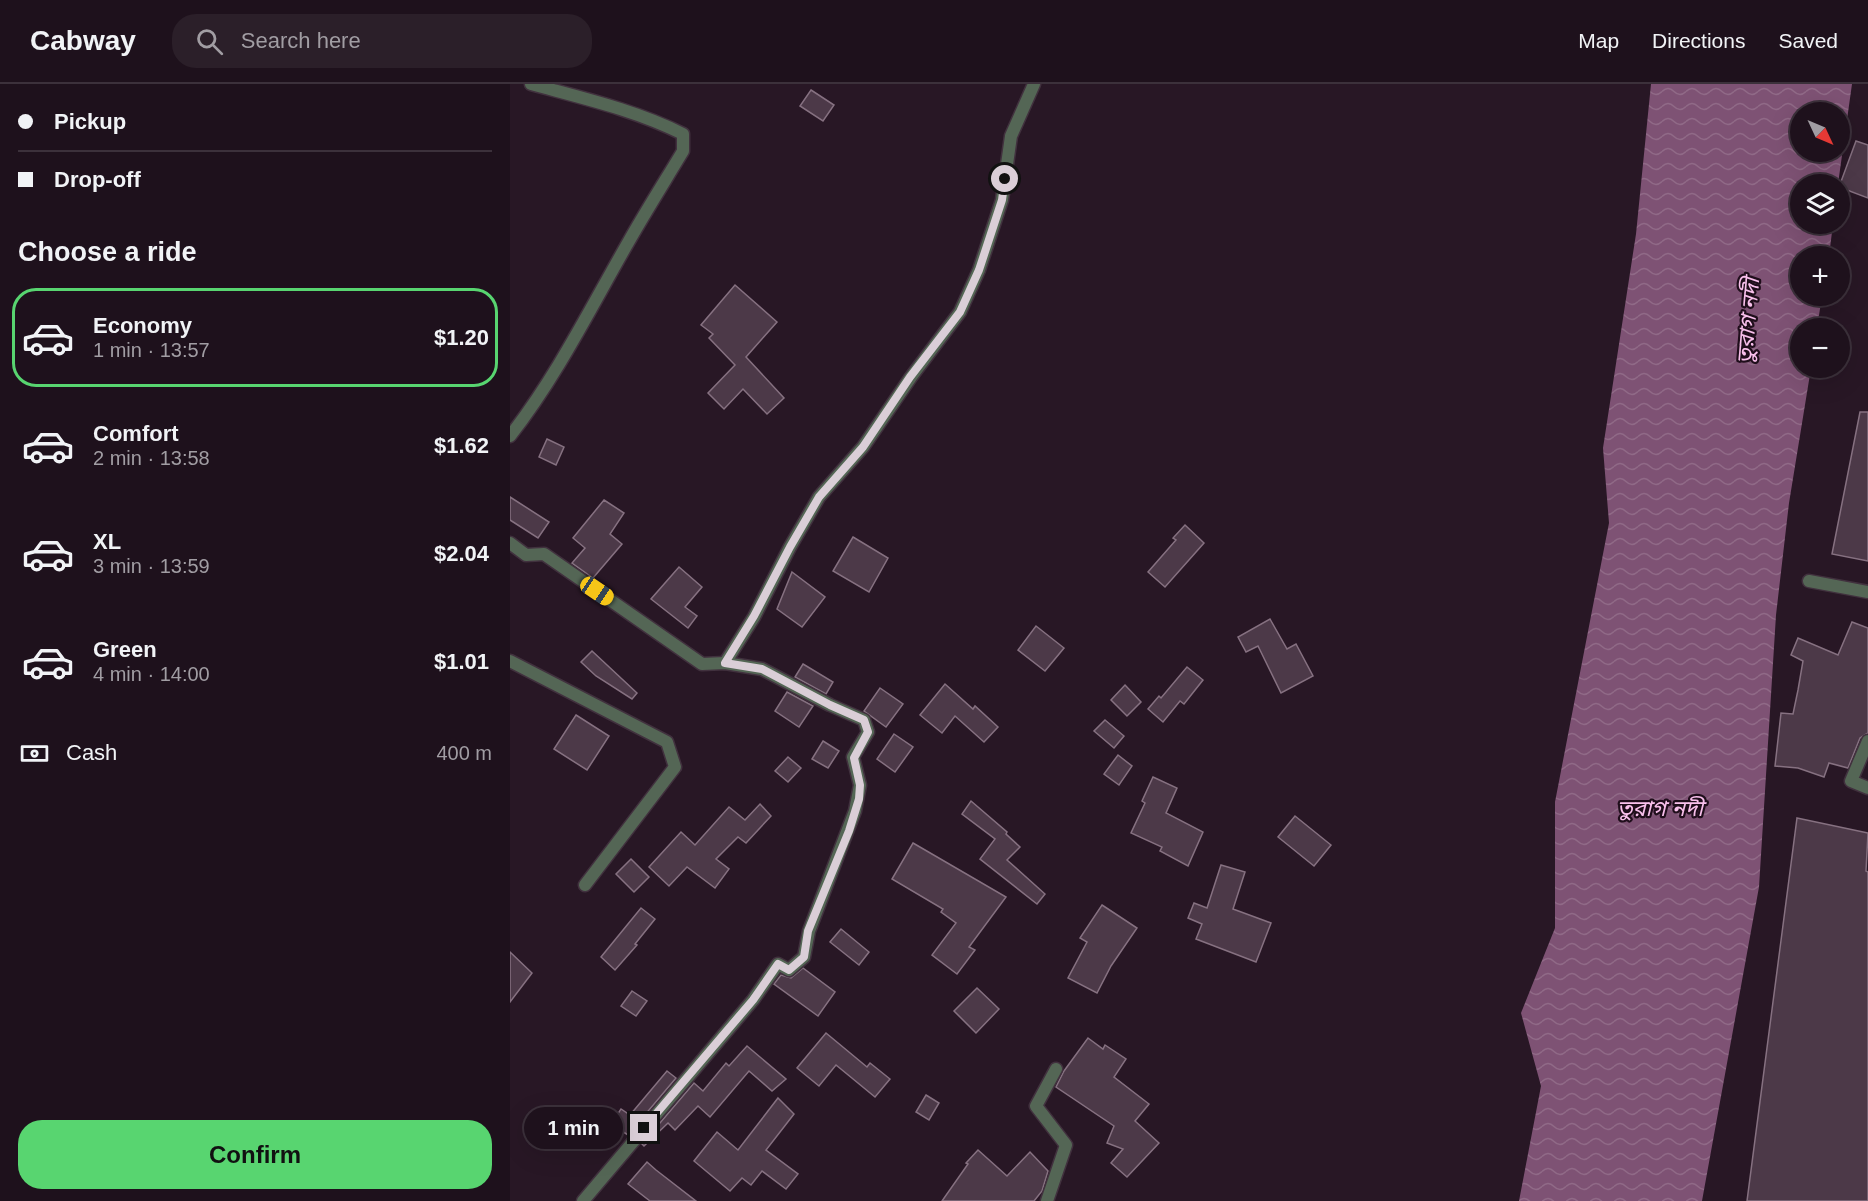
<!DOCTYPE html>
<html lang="en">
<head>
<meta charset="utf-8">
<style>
	:root { --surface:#1e111c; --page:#2b1f29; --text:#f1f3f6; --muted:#a19da3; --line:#3c313b; --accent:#58d570 }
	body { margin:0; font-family:Helvetica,"Noto Sans Bengali",sans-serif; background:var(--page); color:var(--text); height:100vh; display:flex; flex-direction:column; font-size:22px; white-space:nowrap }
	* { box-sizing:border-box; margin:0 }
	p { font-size:20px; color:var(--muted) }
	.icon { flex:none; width:33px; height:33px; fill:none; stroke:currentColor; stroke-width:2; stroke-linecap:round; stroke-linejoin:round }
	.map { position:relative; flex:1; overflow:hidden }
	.panel { display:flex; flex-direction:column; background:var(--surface); width:510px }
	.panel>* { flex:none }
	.hud { display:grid; align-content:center; height:132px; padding:0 18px; background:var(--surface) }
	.needle { width:39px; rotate:134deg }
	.buttons { position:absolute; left:1280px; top:18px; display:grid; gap:12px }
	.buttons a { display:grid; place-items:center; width:60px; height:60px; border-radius:50%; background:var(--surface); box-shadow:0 6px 24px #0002,0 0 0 2px var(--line); font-size:30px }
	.end { position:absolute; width:27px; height:27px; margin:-14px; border:8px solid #daced7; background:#111; box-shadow:0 0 0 3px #111 }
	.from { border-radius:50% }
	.bubble { position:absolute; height:42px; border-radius:21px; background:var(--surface); box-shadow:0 6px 24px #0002,0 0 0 2px var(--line); font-size:20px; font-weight:600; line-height:42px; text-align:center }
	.car { position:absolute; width:18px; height:36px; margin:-18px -9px; border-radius:8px; box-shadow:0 0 4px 2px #0007; background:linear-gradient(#f5c518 24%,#345 0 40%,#f5c518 0 76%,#345 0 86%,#f5c518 0) }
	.hud b { display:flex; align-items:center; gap:21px; height:57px; font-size:22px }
	.hud b+b { border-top:2px solid var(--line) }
	.hud i { width:15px; height:15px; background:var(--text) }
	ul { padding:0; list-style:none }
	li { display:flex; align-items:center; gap:18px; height:99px; margin:0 12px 9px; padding:0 6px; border:3px solid transparent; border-radius:24px }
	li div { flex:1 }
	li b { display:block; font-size:22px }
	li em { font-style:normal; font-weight:600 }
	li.selected { border-color:var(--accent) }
	li>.icon { width:54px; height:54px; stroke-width:1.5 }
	h2 { padding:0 18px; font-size:27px; line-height:72px }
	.pay { display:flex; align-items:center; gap:15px; height:66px; padding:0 18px; font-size:22px }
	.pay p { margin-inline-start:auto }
	.button { display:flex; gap:12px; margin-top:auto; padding:12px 18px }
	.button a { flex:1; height:69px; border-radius:24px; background:var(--accent); color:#111; font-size:24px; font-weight:600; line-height:69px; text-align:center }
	header { display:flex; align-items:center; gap:36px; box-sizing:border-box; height:84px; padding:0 30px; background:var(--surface); border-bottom:2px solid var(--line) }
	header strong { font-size:28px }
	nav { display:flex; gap:33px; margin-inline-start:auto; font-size:21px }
	.search { width:420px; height:54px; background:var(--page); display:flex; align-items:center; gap:15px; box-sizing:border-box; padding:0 21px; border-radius:24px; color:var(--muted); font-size:22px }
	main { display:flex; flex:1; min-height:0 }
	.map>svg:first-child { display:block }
	.water { fill:url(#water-waves); fill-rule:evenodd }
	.building { fill:#4c3948; stroke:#867181; stroke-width:1.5 }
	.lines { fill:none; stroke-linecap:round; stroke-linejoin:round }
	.minor-casing { stroke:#41313e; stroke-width:15 }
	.minor { stroke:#546655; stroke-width:12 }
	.route { stroke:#daced7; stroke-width:8 }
	.labels { text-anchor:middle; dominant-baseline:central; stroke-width:4.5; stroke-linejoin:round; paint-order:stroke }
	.water-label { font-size:22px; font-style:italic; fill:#f9c0ec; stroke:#1f0e1b }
</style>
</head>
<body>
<header>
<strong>Cabway</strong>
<div class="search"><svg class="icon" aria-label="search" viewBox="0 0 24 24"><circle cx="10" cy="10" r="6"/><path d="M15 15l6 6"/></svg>Search here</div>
<nav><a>Map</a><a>Directions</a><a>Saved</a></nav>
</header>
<main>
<section class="panel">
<div class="hud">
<b><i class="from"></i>Pickup</b>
<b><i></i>Drop-off</b>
</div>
<h2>Choose a ride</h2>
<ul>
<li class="selected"><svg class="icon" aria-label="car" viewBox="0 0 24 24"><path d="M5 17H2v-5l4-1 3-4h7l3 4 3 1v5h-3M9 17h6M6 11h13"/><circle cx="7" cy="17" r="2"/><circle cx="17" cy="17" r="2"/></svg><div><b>Economy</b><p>1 min · 13:57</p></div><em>$1.20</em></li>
<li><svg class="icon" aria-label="car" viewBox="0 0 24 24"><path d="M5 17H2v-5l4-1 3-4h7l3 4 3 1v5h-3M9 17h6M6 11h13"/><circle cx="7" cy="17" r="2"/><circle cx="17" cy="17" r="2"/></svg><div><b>Comfort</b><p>2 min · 13:58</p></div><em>$1.62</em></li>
<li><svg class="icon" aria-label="car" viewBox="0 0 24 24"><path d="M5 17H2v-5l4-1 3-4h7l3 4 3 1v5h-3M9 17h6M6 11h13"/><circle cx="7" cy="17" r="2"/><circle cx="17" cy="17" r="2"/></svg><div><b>XL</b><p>3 min · 13:59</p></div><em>$2.04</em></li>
<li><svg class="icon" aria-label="car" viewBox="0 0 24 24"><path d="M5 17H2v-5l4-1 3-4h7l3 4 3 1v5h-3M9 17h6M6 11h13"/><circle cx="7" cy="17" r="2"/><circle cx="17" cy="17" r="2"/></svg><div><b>Green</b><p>4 min · 14:00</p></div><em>$1.01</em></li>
</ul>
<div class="pay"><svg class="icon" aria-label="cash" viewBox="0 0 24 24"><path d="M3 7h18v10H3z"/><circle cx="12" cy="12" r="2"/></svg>Cash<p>400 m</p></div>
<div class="button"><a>Confirm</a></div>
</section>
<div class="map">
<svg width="1358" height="1117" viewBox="0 0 1358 1117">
	<defs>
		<pattern id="water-waves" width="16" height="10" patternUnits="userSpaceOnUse" patternTransform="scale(1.5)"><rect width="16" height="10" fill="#7e5274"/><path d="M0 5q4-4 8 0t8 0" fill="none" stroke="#906a87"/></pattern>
	</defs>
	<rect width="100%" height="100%" fill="#281725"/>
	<path class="water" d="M1141,0h201l-14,100h-38v40h33l-4,32h-29v40h22l-5,32h-17v40h11l-22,135 -13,112 -17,272 -57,314h-183l22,-115 -20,-73 34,-85v-126l54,-279 -6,-75 33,-214zM1290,28h39v40h-39z"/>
	<g class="building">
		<polygon points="301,6 324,21 313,37 290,22"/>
		<polygon points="1346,57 1358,61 1358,114 1329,103"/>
		<polygon points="225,201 267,238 236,273 274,314 257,330 233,305 214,325 198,309 225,281 199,254 203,250 191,241"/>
		<polygon points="1350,328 1358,328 1358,477 1322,470"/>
		<polygon points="37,355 54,363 46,381 29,373"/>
		<polygon points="0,413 39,438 28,454 0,436"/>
		<polygon points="94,416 114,429 100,450 112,460 83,494 62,479 75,464 63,454"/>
		<polygon points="675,441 694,459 655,503 638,488 666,456 663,454"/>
		<polygon points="343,453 378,474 359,508 323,487"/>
		<polygon points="169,483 192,503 175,523 187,532 178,544 141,515"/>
		<polygon points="282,488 315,513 292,543 267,525"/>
		<polygon points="760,535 777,565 786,560 803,592 771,609 748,562 736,568 728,553"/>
		<polygon points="1342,538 1358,544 1358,649 1350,654 1338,684 1319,679 1314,693 1288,684 1265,682 1271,629 1283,630 1288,606 1293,577 1281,571 1288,554 1328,571"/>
		<polygon points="526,542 554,564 535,587 508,566"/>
		<polygon points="82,567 127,609 122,615 86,592 71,578"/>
		<polygon points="293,580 323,598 316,610 285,593"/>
		<polygon points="677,583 693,596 674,620 670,617 653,638 638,625 649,612 651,614"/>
		<polygon points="435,600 463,625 465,622 488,643 474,658 445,632 432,649 410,631"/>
		<polygon points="615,601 631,618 617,632 601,616"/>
		<polygon points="370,604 393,620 376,643 354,627"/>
		<polygon points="277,608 303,622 289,643 265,627"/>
		<polygon points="66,631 99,652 77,686 44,665"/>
		<polygon points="595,636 614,652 604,664 584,647"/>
		<polygon points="384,650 403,663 385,688 367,675"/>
		<polygon points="313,657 329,667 318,684 302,675"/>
		<polygon points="608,671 622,682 609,701 594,690"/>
		<polygon points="278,673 291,684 278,698 265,687"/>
		<polygon points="643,693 667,704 656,729 693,748 678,782 650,767 652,763 621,749 635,719 632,717"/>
		<polygon points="461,717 497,748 496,750 510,763 497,776 535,810 527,820 470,775 485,755 452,730"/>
		<polygon points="250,720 261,732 236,759 228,753 206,775 219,785 205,804 177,783 159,802 139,783 171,748 185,761 219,723 235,736"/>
		<polygon points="785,732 821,761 804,782 768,753"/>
		<polygon points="1287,734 1358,749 1356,787 1358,788 1358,1117 1237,1117"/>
		<polygon points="403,759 496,813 459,863 465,866 447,890 422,871 446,839 431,828 433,825 382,795"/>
		<polygon points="121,775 139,793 124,808 106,790"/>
		<polygon points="711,781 735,788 723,825 761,839 746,878 686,855 692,840 678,834 684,819 697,824"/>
		<polygon points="592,821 627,844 601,882 587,909 558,894 577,858 570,854"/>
		<polygon points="131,824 145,835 125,860 127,861 105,886 91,873"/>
		<polygon points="331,845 359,868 349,881 320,858"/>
		<polygon points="0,868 22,889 0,918"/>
		<polygon points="293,884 325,908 308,932 264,900 271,891 281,894"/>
		<polygon points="467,904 489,925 466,949 444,927"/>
		<polygon points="122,907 137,917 126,932 111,922"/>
		<polygon points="316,949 357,983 360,979 380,995 365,1013 326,981 309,1002 287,984"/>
		<polygon points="578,954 593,965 595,961 616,975 604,993 639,1020 625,1037 649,1059 617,1093 601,1079 613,1065 597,1059 604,1042 546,1003 554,987"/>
		<polygon points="237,962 276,995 262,1007 239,987 200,1033 188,1022 165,1046 158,1039 134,1062 132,1060 184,999 193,1007 216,979 219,982"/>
		<polygon points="157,987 166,994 118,1051 101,1040 111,1025 120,1031"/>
		<polygon points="416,1011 429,1019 419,1036 406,1028"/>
		<polygon points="268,1014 284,1030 256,1066 288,1090 276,1105 252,1087 241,1101 232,1094 220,1107 184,1077 207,1048 228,1066"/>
		<polygon points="468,1066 497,1092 520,1068 538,1087 532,1107 524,1117 432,1117 458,1080 456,1079"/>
		<polygon points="137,1078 146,1086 186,1117 140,1117 118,1100"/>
	</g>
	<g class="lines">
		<defs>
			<g id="minor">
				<path d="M0,352c47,-60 81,-129 119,-195 17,-30 36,-60 54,-90v-17c-48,-24 -101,-36 -152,-50"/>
				<polyline points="0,459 16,471 34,470 192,580 215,579 252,585 320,621 354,636 358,648 343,673 350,701 345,727 299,847 294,873 279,886 268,880 243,916 73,1117"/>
				<polyline points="1299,497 1358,508"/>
				<polyline points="0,577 157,658 165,683 75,801"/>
				<polyline points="215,579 244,533 280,463 309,413 353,363 401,293 450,228 469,186 492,116 501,52 524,0"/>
				<polyline points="1358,657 1341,697 1358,704"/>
				<polyline points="537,1117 556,1061 526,1022 546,985"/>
			</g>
		</defs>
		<use href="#minor" class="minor-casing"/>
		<use href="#minor" class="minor"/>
	</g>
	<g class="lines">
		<polyline class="route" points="134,1044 243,916 268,880 279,886 294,873 298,847 339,747 349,715 350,701 344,674 358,648 354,636 320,621 252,585 215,579 244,532 280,463 309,413 353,363 400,293 450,228 469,186 492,116 495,95"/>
	</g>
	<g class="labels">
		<g class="water-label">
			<text transform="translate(1238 237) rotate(-85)">তুরাগ নদী</text>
			<text x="1150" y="724">তুরাগ নদী</text>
		</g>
	</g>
</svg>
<div class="buttons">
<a><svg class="needle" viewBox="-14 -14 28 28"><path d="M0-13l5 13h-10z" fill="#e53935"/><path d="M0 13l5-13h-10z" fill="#a19da3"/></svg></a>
<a><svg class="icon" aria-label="layers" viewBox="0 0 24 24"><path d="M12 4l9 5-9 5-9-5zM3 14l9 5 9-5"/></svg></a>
<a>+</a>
<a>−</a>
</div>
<i class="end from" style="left:495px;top:95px"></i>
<i class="end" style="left:134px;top:1044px"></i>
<div class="bubble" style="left:14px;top:1023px;width:99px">1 min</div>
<i class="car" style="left:87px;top:507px;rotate:124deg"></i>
</div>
</main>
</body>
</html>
